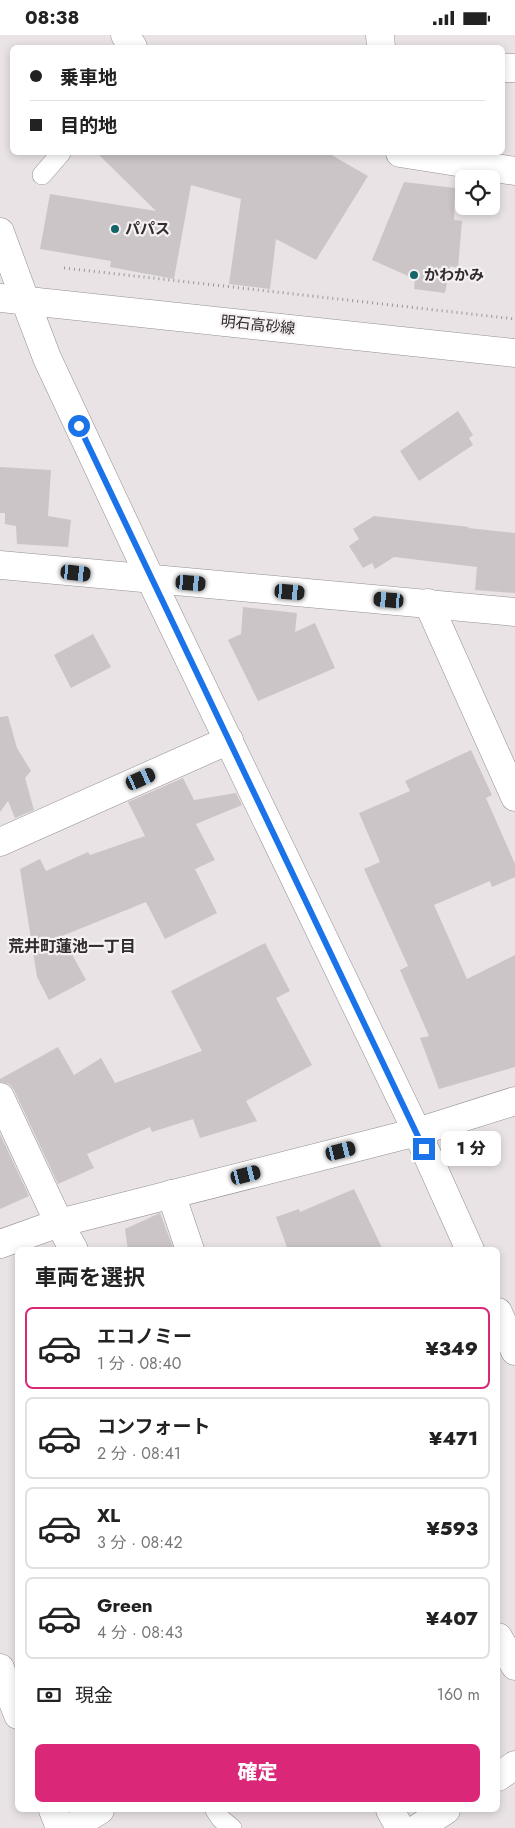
<!DOCTYPE html>
<html lang="ja">
<head>
<meta charset="utf-8">
<style>
	:root { --surface:#fff; --page:#f2f2f2; --text:#222; --muted:#767676; --line:#e0e0e0; --accent:#db2777 }
	body { margin:0; font-family:Jost,"Noto Sans JP",sans-serif; background:var(--page); color:var(--text); height:100vh; display:flex; flex-direction:column; font-size:19px; white-space:nowrap }
	* { box-sizing:border-box; margin:0 }
	p { font-size:16px; color:var(--muted) }
	.icon { flex:none; width:28px; height:28px; fill:none; stroke:currentColor; stroke-width:2; stroke-linecap:round; stroke-linejoin:round }
	.map { position:relative; flex:1; overflow:hidden }
	.side { position:absolute; left:15px; top:1212px; width:485px; height:565px; display:flex; flex-direction:column; background:var(--surface); border-radius:8px; box-shadow:0 2px 8px #0003 }
	.side>* { flex:none }
	.top-card { position:absolute; left:10px; top:10px; width:495px; height:110px; border-radius:8px; box-shadow:0 2px 8px #0003; display:grid; align-content:center; height:110px; padding:0 20px; background:var(--surface) }
	.fabs { position:absolute; left:455px; top:135px; display:grid; gap:10px }
	.fabs a { display:grid; place-items:center; width:45px; height:45px; border-radius:8px; background:var(--surface); box-shadow:0 2px 8px #0003; font-size:25px }
	.end { position:absolute; width:22px; height:22px; margin:-11px; border:6px solid #1a73e8; background:#fff; box-shadow:0 0 0 2px #fff }
	.from { border-radius:50% }
	.bubble { position:absolute; height:35px; border-radius:8px; background:var(--surface); box-shadow:0 2px 8px #0003; font-size:16px; font-weight:800; line-height:35px; text-align:center }
	.car { position:absolute; width:15px; height:30px; margin:-15px -8px; border-radius:6px; box-shadow:0 0 4px 1px #0007; background:linear-gradient(#222 24%,#8ab4d8 0 40%,#222 0 76%,#8ab4d8 0 86%,#222 0) }
	.top-card b { display:flex; align-items:center; gap:18px; height:48px; font-size:19px }
	.top-card b+b { border-top:1px solid var(--line) }
	.top-card i { width:12px; height:12px; background:var(--text) }
	ul { padding:0; list-style:none }
	li { display:flex; align-items:center; gap:15px; height:82px; margin:0 10px 8px; padding:0 10px; border:2px solid var(--line); border-radius:8px }
	li div { flex:1 }
	li b { display:block; font-size:19px }
	li em { font-style:normal; font-weight:800 }
	li.on { border-color:var(--accent) }
	li>.icon { width:45px; height:45px; stroke-width:1.5 }
	h2 { padding:0 20px; font-size:22px; line-height:60px }
	.pay { display:flex; align-items:center; gap:12px; height:55px; padding:0 20px; font-size:19px }
	.pay p { margin-inline-start:auto }
	.action { display:flex; gap:10px; margin-top:auto; padding:10px 20px }
	.action a { flex:1; height:58px; border-radius:8px; background:var(--accent); color:#fff; font-size:20px; font-weight:800; line-height:58px; text-align:center }
	.status { display:flex; justify-content:space-between; align-items:center; height:35px; padding:0 25px; background:var(--surface); direction:ltr }
	.status svg { height:14px; fill:currentColor }
	.map>svg:first-child { display:block }
	.building { fill:#cbc5c7 }
	.lines { fill:none; stroke-linecap:round; stroke-linejoin:round }
	.lane-casing { stroke:#948f91; stroke-width:20 }
	.street-casing { stroke:#948f91; stroke-width:29 }
	.secondary-casing { stroke:#948f91; stroke-width:29 }
	.path { stroke:#999597; stroke-width:3; stroke-dasharray:1 4; stroke-linecap:butt }
	.lane { stroke:#fff; stroke-width:19 }
	.street { stroke:#fff; stroke-width:28 }
	.secondary { stroke:#fff; stroke-width:28 }
	.route { stroke:#1a73e8; stroke-width:6 }
	.poi-dot { fill:#146468; stroke:#f6f0f2; stroke-width:2 }
	.labels { text-anchor:middle; dominant-baseline:central; stroke-width:4.5; stroke-linejoin:round; paint-order:stroke }
	.poi-label { font-size:15px; font-weight:bold; fill:#2e2c2d; stroke:#f6f0f2; text-anchor:start }
	.street-label { font-size:15px; fill:#2e2c2d; stroke:#f6f0f2 }
	.neighbourhood-label { font-size:16px; font-weight:bold; fill:#2e2c2d; stroke:#f6f0f2 }
</style>
</head>
<body>
<div class="status"><b>08:38</b><svg viewBox="0 0 49 12"><path d="M0 12V9h3v3zM5 12V6h3v6zM10 12V3h3v9zM15 12V0h3v12zM26 1h20v11H26zM47 4h2v5h-2z"/></svg></div>
<div class="map">
<svg width="515" height="1793" viewBox="0 0 515 1793">
	<rect width="100%" height="100%" fill="#e9e3e5"/>
	<g class="building">
		<polygon points="97,118 328,118 368,141 316,225 276,204 270,254 229,249 241,164 191,150 174,244 110,232 111,226 40,214 50,159 156,176"/>
		<polygon points="404,147 455,153 454,185 462,186 458,233 450,231 445,258 414,254 415,244 372,225"/>
		<polygon points="458,376 473,400 469,403 473,410 419,446 400,416"/>
		<polygon points="0,432 51,435 48,481 71,485 68,512 17,509 16,491 5,489 5,478 0,478"/>
		<polygon points="374,481 469,492 468,493 515,498 515,558 475,555 477,532 394,522 375,534 372,528 363,533 349,511 359,504 353,494"/>
		<polygon points="243,572 297,578 295,597 315,588 335,633 258,666 228,605 241,599"/>
		<polygon points="93,599 111,632 71,653 54,620"/>
		<polygon points="8,681 17,713 31,736 25,743 34,775 15,783 8,766 0,777 0,682"/>
		<polygon points="471,715 492,760 486,763 515,829 515,842 492,852 490,846 434,870 467,944 515,920 515,1032 439,1054 420,1003 429,1001 400,935 408,931 364,834 380,827 359,778 410,756 405,746"/>
		<polygon points="183,743 194,765 236,758 242,770 196,789 215,825 195,834 217,878 165,904 146,867 62,901 86,945 49,965 37,942 20,834 40,824 46,836 88,817 90,820 145,801 128,767"/>
		<polygon points="265,908 290,956 276,963 312,1030 246,1066 257,1086 200,1103 193,1084 152,1097 150,1092 87,1119 94,1133 58,1149 14,1055 9,1049 0,1047 0,1044 58,1012 74,1040 101,1023 115,1048 202,1016 171,956"/>
		<polygon points="0,1099 29,1161 0,1174"/>
		<polygon points="354,1154 383,1215 288,1215 276,1182 299,1174 300,1177"/>
		<polygon points="160,1178 174,1215 128,1215 125,1194"/>
	</g>
	<g class="lines">
		<defs>
			<g id="lane">
				<polyline points="42,140 61,118"/>
				<polyline points="215,1775 221,1784 232,1793"/>
			</g>
			<g id="street">
				<polyline points="125,0 133,12"/>
				<polyline points="380,0 381,12"/>
				<polyline points="502,33 515,33"/>
				<polyline points="400,118 515,136"/>
				<polyline points="0,197 25,265"/>
				<polyline points="0,530 515,577"/>
				<polyline points="428,568 515,762"/>
				<polyline points="0,807 229,705"/>
				<polyline points="0,1062 59,1188 74,1215"/>
				<polyline points="171,1159 190,1215"/>
				<polyline points="0,1209 59,1188 417,1097 515,1066"/>
				<polyline points="498,1602 515,1631"/>
				<polyline points="0,1633 18,1680"/>
				<polyline points="498,1742 515,1730"/>
				<polyline points="53,1775 60,1793"/>
				<polyline points="390,1775 400,1793"/>
				<polyline points="71,1793 100,1775"/>
				<polyline points="418,1793 446,1775"/>
			</g>
			<g id="secondary">
				<polyline points="0,263 515,318"/>
				<polyline points="25,265 47,323 151,545 417,1097 470,1215"/>
				<polyline points="498,1277 515,1316"/>
			</g>
		</defs>
		<use href="#lane" class="lane-casing"/>
		<use href="#street" class="street-casing"/>
		<use href="#secondary" class="secondary-casing"/>
		<polyline class="path" points="64,233 515,284"/>
		<use href="#lane" class="lane"/>
		<use href="#street" class="street"/>
		<use href="#secondary" class="secondary"/>
	</g>
	<g class="lines">
		<polyline class="route" points="79,391 424,1114"/>
	</g>
	<g class="poi-dot">
		<circle cx="115" cy="194" r="5"/>
		<circle cx="414" cy="240" r="5"/>
	</g>
	<g class="labels">
		<g class="poi-label">
			<text x="125" y="194">パパス</text>
			<text x="424" y="240">かわかみ</text>
		</g>
		<g class="street-label">
			<text transform="translate(258 290) rotate(6)">明石高砂線</text>
		</g>
		<g class="neighbourhood-label">
			<text x="72" y="911">荒井町蓮池一丁目</text>
		</g>
	</g>
</svg>
<div class="fabs">
<a><svg class="icon" aria-label="locate" viewBox="0 0 24 24"><circle cx="12" cy="12" r="6"/><path d="M12 2v4M12 18v4M2 12h4M18 12h4"/></svg></a>
</div>
<i class="end from" style="left:79px;top:391px"></i>
<i class="end" style="left:424px;top:1114px"></i>
<div class="bubble" style="left:441px;top:1096px;width:60px">1 分</div>
<i class="car" style="left:76px;top:538px;rotate:96deg"></i>
<i class="car" style="left:191px;top:548px;rotate:95deg"></i>
<i class="car" style="left:290px;top:557px;rotate:95deg"></i>
<i class="car" style="left:389px;top:565px;rotate:275deg"></i>
<i class="car" style="left:141px;top:744px;rotate:66deg"></i>
<i class="car" style="left:341px;top:1116px;rotate:76deg"></i>
<i class="car" style="left:246px;top:1140px;rotate:76deg"></i>
<div class="top-card">
<b><i class="from"></i>乗車地</b>
<b><i></i>目的地</b>
</div>
<section class="side">
<h2>車両を選択</h2>
<ul>
<li class="on"><svg class="icon" aria-label="car" viewBox="0 0 24 24"><path d="M5 17H2v-5l4-1 3-4h7l3 4 3 1v5h-3M9 17h6M6 11h13"/><circle cx="7" cy="17" r="2"/><circle cx="17" cy="17" r="2"/></svg><div><b>エコノミー</b><p>1 分 · 08:40</p></div><em>¥349</em></li>
<li><svg class="icon" aria-label="car" viewBox="0 0 24 24"><path d="M5 17H2v-5l4-1 3-4h7l3 4 3 1v5h-3M9 17h6M6 11h13"/><circle cx="7" cy="17" r="2"/><circle cx="17" cy="17" r="2"/></svg><div><b>コンフォート</b><p>2 分 · 08:41</p></div><em>¥471</em></li>
<li><svg class="icon" aria-label="car" viewBox="0 0 24 24"><path d="M5 17H2v-5l4-1 3-4h7l3 4 3 1v5h-3M9 17h6M6 11h13"/><circle cx="7" cy="17" r="2"/><circle cx="17" cy="17" r="2"/></svg><div><b>XL</b><p>3 分 · 08:42</p></div><em>¥593</em></li>
<li><svg class="icon" aria-label="car" viewBox="0 0 24 24"><path d="M5 17H2v-5l4-1 3-4h7l3 4 3 1v5h-3M9 17h6M6 11h13"/><circle cx="7" cy="17" r="2"/><circle cx="17" cy="17" r="2"/></svg><div><b>Green</b><p>4 分 · 08:43</p></div><em>¥407</em></li>
</ul>
<div class="pay"><svg class="icon" aria-label="cash" viewBox="0 0 24 24"><path d="M3 7h18v10H3z"/><circle cx="12" cy="12" r="2"/></svg>現金<p>160 m</p></div>
<div class="action"><a>確定</a></div>
</section>
</div>
</body>
</html>
